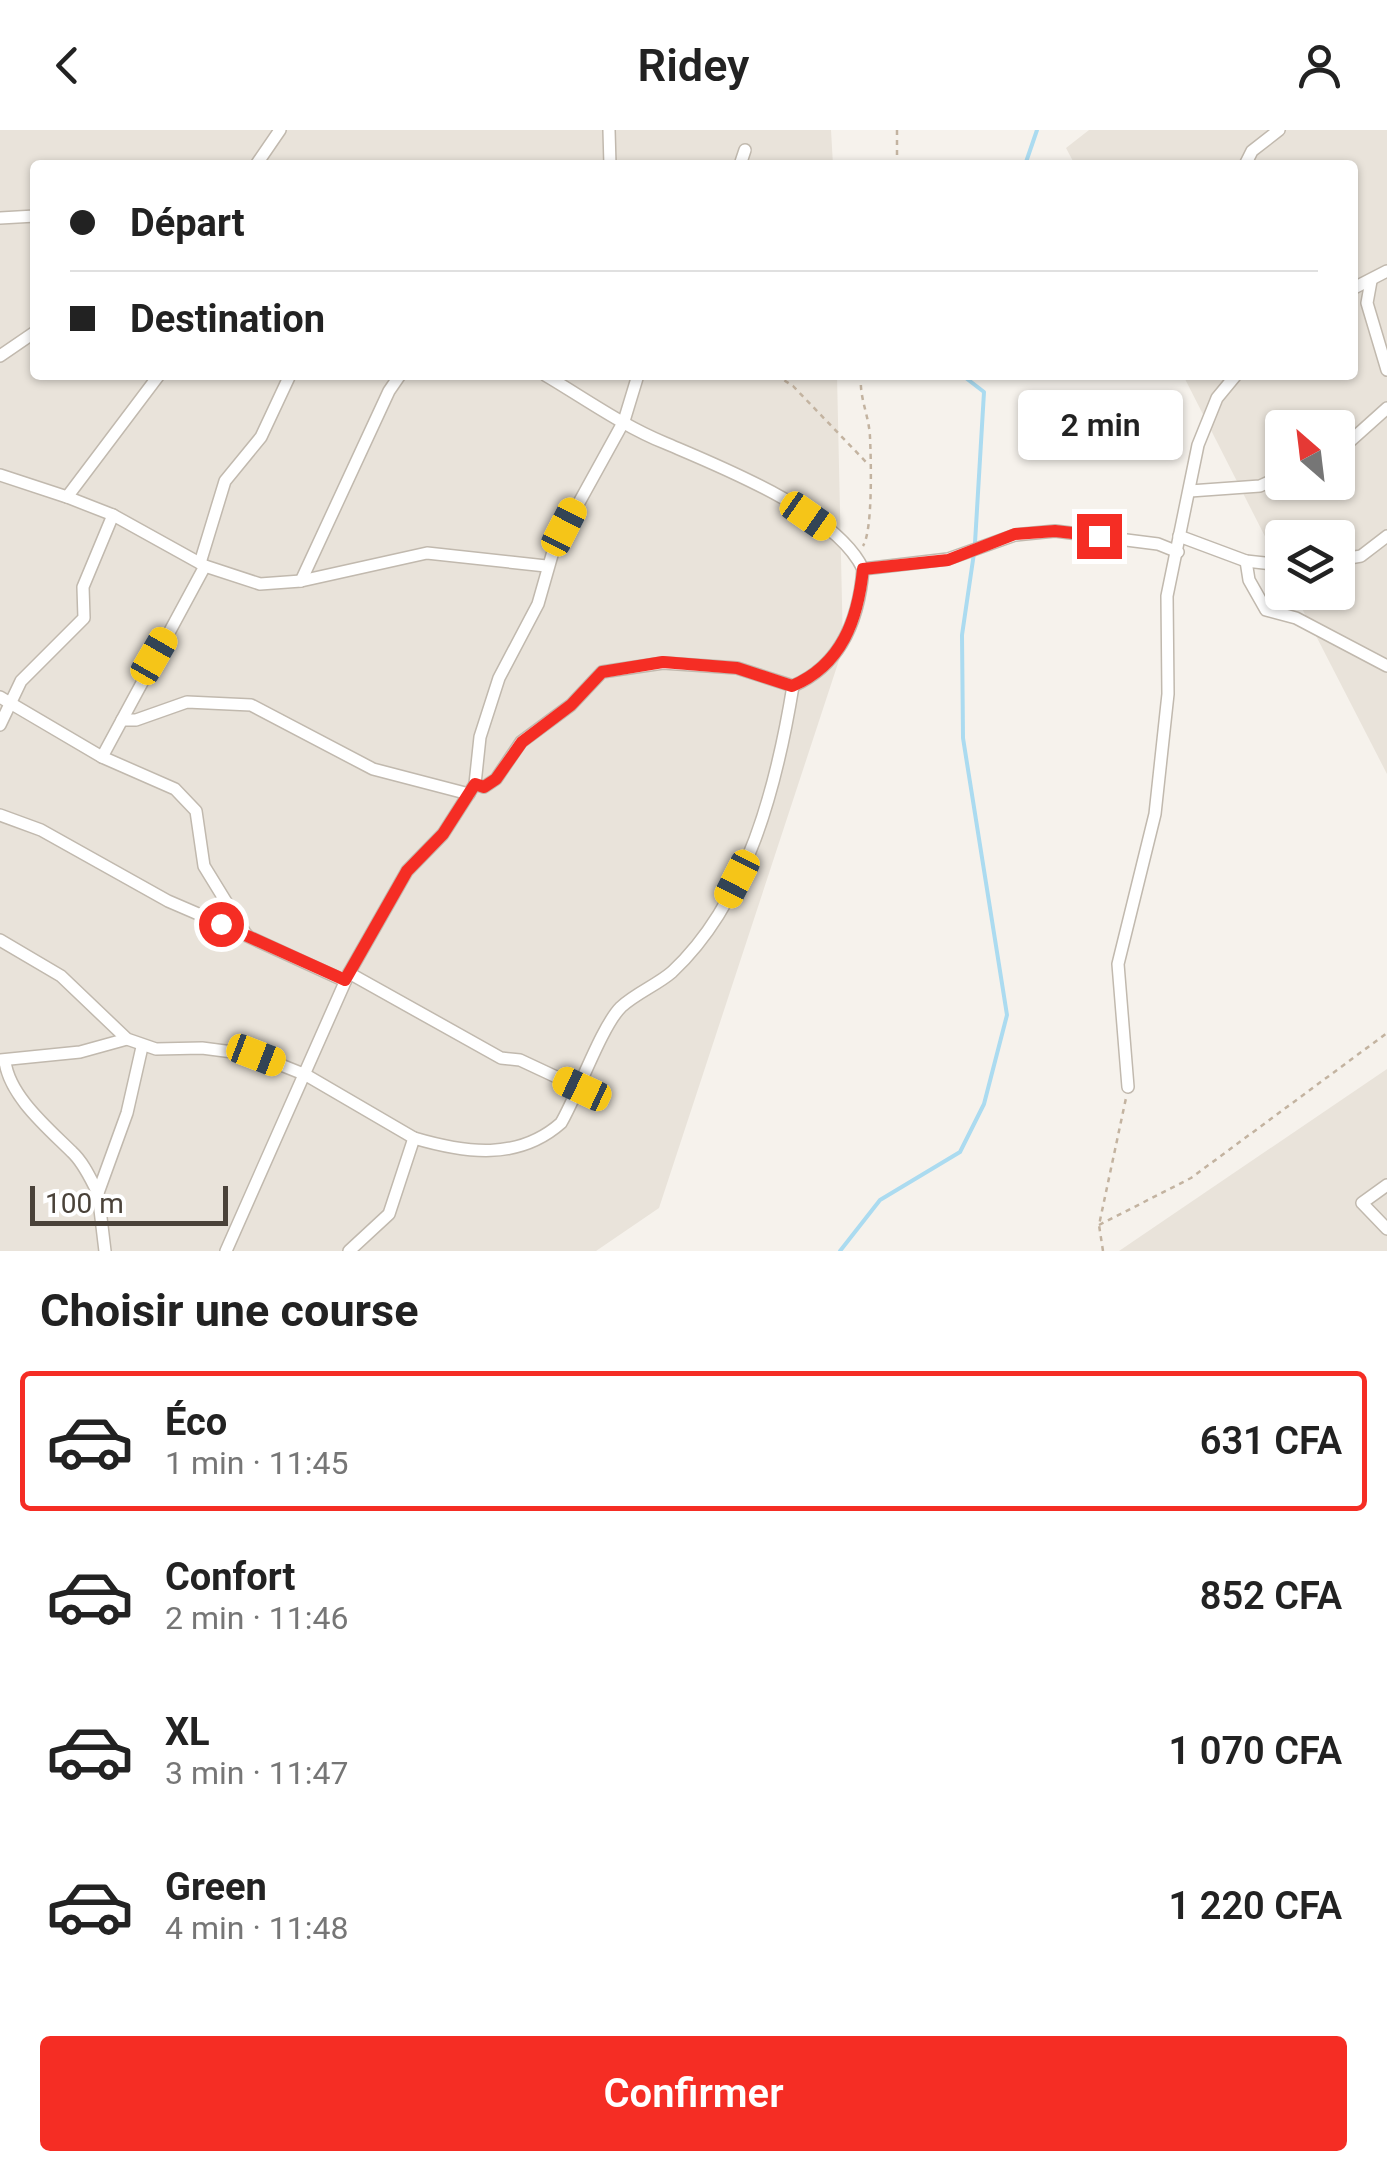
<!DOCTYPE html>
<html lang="fr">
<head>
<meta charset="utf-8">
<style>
	:root { --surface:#fff; --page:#f6f6f6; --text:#222; --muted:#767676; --line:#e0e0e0; --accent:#f52d24 }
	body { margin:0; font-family:Roboto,sans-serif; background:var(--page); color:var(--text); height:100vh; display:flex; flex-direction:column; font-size:38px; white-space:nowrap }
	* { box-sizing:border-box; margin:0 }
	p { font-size:32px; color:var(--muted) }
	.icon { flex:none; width:55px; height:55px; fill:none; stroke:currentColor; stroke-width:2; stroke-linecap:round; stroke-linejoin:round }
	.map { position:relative; height:1121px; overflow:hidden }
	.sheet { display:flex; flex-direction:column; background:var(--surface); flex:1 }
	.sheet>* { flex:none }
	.top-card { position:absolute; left:30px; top:30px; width:1328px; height:220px; border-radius:10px; box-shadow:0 2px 8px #0004; display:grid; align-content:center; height:220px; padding:0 40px; background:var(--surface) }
	.needle { width:65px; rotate:332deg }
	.buttons { position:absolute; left:1265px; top:280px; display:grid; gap:20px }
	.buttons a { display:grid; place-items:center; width:90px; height:90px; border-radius:10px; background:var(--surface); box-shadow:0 2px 8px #0004; font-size:50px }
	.scale { position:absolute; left:30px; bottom:25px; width:198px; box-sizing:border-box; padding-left:10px; border:5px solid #4a4239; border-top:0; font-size:28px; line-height:35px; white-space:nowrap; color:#4a4239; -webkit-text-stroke:8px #fff; paint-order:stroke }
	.end { position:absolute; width:45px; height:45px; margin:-22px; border:12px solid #f52d24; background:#fff; box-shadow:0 0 0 5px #fff }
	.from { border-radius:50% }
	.bubble { position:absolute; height:70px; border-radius:10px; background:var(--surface); box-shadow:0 2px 8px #0004; font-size:32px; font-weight:600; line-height:70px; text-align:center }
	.car { position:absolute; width:30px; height:60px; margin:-30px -15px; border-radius:12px; box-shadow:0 0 8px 2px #0007; background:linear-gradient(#f5c518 24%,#345 0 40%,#f5c518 0 76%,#345 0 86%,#f5c518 0) }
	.top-card b { display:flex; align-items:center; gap:35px; height:95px; font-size:38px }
	.top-card b+b { border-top:2px solid var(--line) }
	.top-card i { width:25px; height:25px; background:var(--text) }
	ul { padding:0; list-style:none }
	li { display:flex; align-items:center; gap:30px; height:140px; margin:0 20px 15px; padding:0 20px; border:5px solid transparent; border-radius:10px }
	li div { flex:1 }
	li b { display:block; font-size:38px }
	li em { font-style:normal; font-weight:600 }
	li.on { border-color:var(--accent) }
	li>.icon { width:90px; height:90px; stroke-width:1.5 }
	h2 { padding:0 40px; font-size:45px; line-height:120px }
	.cta { display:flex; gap:20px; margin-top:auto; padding:20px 40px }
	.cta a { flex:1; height:115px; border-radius:10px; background:var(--accent); color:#fff; font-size:40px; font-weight:600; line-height:115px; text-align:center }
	header { display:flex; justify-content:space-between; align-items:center; height:130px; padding:0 40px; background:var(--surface); font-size:45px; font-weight:600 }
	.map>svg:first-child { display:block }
	.residential { fill:#e9e3da; fill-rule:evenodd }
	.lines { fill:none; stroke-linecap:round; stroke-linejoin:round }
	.stream { stroke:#abdbf0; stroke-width:4 }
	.minor-casing { stroke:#c1b9ae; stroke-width:14 }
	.path { stroke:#c3b3a0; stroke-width:2.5; stroke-dasharray:5 5; stroke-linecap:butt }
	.minor { stroke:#fff; stroke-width:11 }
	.route { stroke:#f52d24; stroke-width:12 }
</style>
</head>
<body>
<header><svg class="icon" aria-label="back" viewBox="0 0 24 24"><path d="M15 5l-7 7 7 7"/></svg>Ridey<svg class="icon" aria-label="person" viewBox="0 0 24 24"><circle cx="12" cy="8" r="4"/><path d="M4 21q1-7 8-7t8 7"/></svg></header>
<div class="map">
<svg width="1387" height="1121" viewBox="0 0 1387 1121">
	<rect width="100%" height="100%" fill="#f6f2ec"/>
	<g class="residential">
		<polygon points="0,0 831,0 833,35 35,35 35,245 837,245 843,518 659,1078 596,1121 0,1121"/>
		<path d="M1089,0h298v644l-93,-181 44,-1v-54h-56v32l-99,-195h169v-210h-277l-9,-17zM1282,298h56v54h-56z"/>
		<polygon points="1387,939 1387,1121 1119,1121"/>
	</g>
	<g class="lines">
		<g class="stream">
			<polyline points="1025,35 1037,0"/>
			<polyline points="962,245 984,262 975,413"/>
			<polyline points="840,1121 880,1070 960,1022 984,974 1007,885 963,608 962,505 974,423"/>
		</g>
		<defs>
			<g id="minor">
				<polyline points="609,0 610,35"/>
				<polyline points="256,35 280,0"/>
				<polyline points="740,35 745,20"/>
				<polyline points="1245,35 1252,21 1279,0"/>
				<polyline points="0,88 35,86"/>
				<polyline points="1371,151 1367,173 1387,240"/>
				<polyline points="1352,159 1387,141"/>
				<polyline points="0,226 35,202"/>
				<path d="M545,245c39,23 78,51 120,68 56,24 171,69 198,126"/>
				<polyline points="1338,322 1387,278"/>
				<polyline points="0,345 67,367 159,245"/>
				<polyline points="1190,361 1260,356 1282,346"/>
				<polyline points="67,367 113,385 205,436 260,454 301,451 427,423 546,436"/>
				<polyline points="1179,406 1246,431 1282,435"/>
				<polyline points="1338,430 1361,426 1387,406"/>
				<polyline points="1246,431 1249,450 1266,480 1296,488 1387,536"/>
				<polyline points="200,433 225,351 261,307 290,245"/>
				<polyline points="301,451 389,261 400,245"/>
				<polyline points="0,567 102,627 175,659 196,681 204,736 247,806 345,851"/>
				<polyline points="122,590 136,590 187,572 251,575 373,639 469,664"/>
				<polyline points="0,595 21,551 84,488 83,457 113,385"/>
				<polyline points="102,627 205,436"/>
				<polyline points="475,654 480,607 499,548 538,474 554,418 624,291 638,245"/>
				<polyline points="0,685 41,700 168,771 247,805"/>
				<polyline points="0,810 61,846 127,909 156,919 202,918 256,925 306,945 414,1008"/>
				<polyline points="349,843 501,928 520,930 582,959"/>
				<polyline points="0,930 80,922 127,909"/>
				<path d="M5,931c4,35 44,68 67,91 12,11 19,28 26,41"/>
				<polyline points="1128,957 1118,834 1155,684 1168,564 1167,466 1198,315 1217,268 1236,245"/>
				<polyline points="1387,1055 1362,1073 1387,1099"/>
				<polyline points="105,1121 98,1063 127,983 142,917"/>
				<path d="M226,1121l123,-278 58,-102 36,-37 32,-50 9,3 12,-8 25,-37 50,-37 31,-33 61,-9 74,5 56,18c48,-21 66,-67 70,-117l85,-10 67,-24 40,-4 103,13 20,8"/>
				<path d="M349,1121l40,-37 25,-76c51,15 104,23 147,-15 17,-29 40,-96 60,-116 15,-14 36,-22 51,-35 76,-71 105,-188 121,-286"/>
			</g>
		</defs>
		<use href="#minor" class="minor-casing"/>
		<g class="path">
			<polyline points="897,35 897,0"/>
			<polyline points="776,245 793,256 866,332"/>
			<path d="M861,245c-2,23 8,40 9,62 1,22 3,93 -7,109"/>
			<polyline points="1099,1095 1191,1048 1387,903"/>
			<polyline points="1103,1121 1099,1095 1126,968"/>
		</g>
		<use href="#minor" class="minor"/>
	</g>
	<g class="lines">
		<path class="route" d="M221,794l124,56 62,-109 36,-37 32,-50 9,3 12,-8 26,-37 49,-37 31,-33 61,-10 74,6 55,18c50,-21 66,-67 71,-117l85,-9 67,-26 40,-3 44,5"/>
	</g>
</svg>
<div class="buttons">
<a><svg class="needle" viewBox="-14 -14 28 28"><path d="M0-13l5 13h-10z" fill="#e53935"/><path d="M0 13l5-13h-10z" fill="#767676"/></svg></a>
<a><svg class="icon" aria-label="layers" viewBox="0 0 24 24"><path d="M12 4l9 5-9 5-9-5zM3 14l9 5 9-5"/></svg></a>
</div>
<div class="scale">100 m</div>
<i class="end from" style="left:221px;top:794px"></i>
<i class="end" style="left:1099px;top:406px"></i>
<div class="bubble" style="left:1018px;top:260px;width:165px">2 min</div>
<i class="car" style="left:808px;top:386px;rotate:125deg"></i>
<i class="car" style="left:564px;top:397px;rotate:27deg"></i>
<i class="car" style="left:154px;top:526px;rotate:30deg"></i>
<i class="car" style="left:737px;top:749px;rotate:207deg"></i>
<i class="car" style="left:256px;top:925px;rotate:111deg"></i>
<i class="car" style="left:582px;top:959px;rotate:295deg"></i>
<div class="top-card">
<b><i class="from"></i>Départ</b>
<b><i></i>Destination</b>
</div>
</div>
<section class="sheet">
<h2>Choisir une course</h2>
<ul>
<li class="on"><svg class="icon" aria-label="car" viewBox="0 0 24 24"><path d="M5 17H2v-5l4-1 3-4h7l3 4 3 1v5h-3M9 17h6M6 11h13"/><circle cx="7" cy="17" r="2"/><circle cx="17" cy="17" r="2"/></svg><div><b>Éco</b><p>1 min · 11:45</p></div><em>631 CFA</em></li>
<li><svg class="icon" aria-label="car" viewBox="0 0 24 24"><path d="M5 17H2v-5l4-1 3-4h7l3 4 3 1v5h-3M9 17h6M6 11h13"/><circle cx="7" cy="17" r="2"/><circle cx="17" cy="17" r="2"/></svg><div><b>Confort</b><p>2 min · 11:46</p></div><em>852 CFA</em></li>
<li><svg class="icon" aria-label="car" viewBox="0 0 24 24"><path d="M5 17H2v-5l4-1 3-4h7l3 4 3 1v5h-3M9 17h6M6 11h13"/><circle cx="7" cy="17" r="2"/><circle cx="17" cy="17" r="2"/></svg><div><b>XL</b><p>3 min · 11:47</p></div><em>1 070 CFA</em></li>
<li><svg class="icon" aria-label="car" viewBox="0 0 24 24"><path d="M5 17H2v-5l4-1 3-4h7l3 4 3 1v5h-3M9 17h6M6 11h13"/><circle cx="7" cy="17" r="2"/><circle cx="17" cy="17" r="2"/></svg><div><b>Green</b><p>4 min · 11:48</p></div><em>1 220 CFA</em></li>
</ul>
<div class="cta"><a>Confirmer</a></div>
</section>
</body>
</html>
